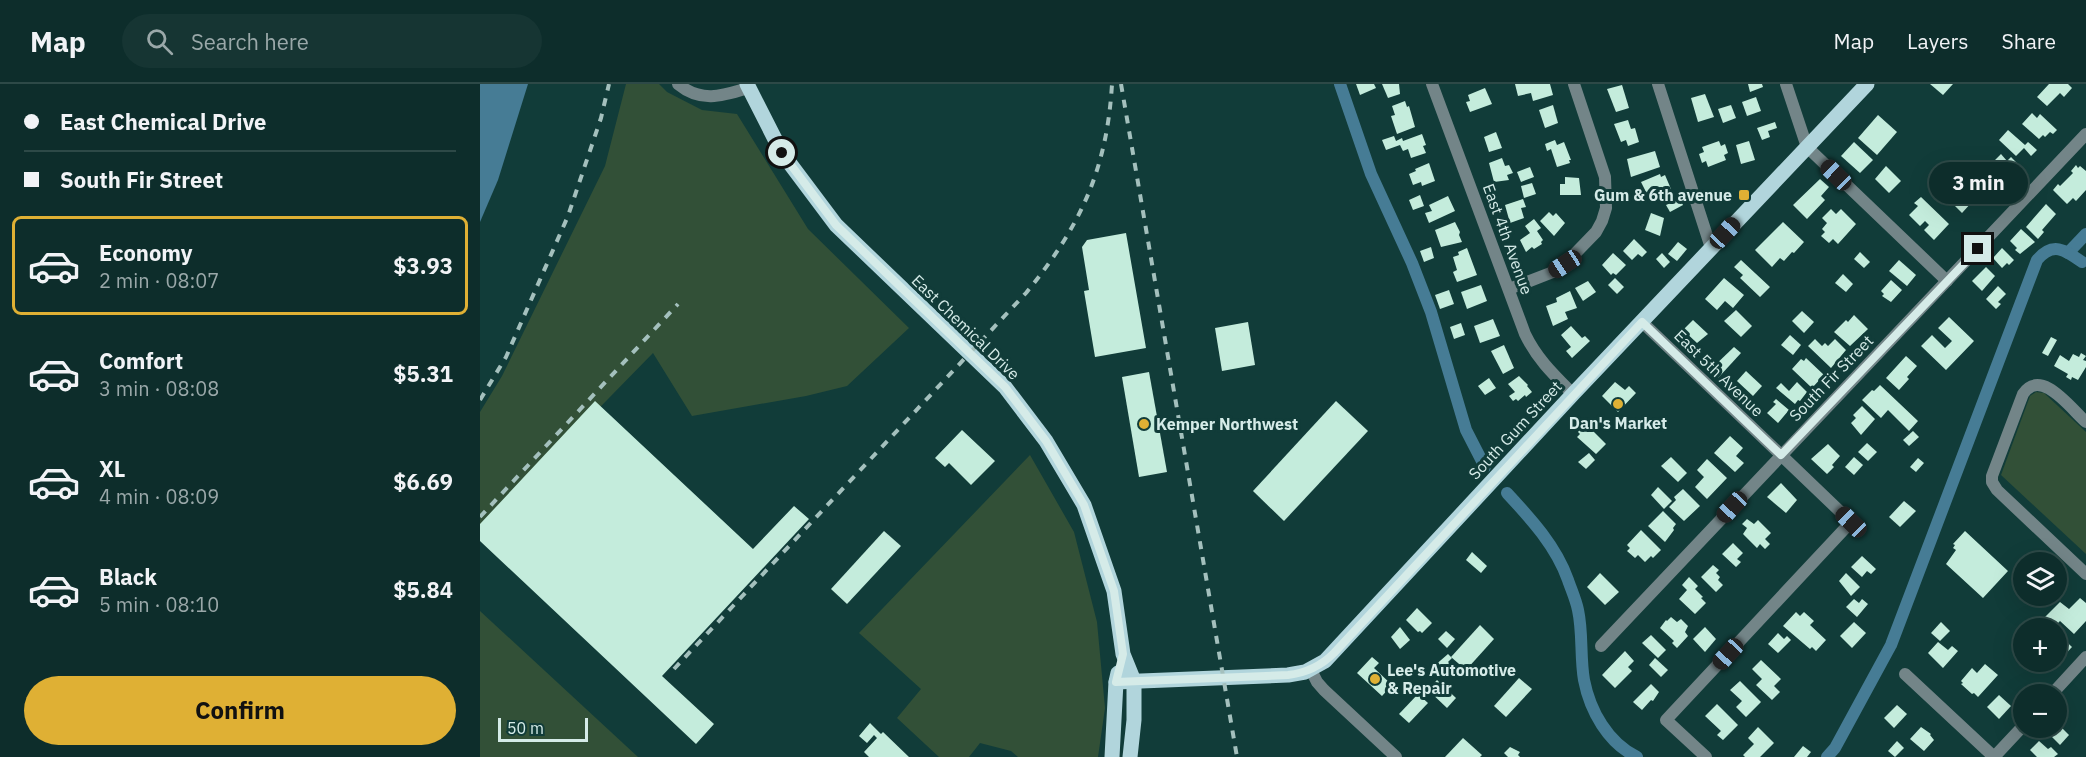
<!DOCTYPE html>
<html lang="en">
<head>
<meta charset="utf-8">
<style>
	:root { --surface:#0d2d2b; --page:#163533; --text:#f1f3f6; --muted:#9aa8a9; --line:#2d4947; --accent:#dfb034 }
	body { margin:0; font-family:"IBM Plex Sans",sans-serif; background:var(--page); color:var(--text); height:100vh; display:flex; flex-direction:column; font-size:22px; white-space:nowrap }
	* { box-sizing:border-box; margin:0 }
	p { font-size:20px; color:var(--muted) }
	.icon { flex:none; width:33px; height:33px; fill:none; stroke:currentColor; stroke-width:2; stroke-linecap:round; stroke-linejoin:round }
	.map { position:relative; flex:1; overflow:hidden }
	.sheet { display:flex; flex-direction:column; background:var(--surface); width:480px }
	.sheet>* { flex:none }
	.top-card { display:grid; align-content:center; height:132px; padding:0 24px; background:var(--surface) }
	.controls { position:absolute; left:1533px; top:468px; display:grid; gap:12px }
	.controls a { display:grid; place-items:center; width:54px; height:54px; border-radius:50%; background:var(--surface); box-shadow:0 6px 24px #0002,0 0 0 2px var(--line); font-size:30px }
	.scale { position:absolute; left:18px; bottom:15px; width:90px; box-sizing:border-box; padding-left:6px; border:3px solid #d5ebe8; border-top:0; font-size:16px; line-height:21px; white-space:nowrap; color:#d5ebe8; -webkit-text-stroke:4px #113c39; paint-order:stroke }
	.end { position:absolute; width:27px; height:27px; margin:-14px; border:8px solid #d5ebe8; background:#111; box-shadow:0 0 0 3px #111 }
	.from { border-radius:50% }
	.bubble { position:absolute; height:42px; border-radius:21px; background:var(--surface); box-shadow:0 6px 24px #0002,0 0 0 2px var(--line); font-size:20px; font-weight:700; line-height:42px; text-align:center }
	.car { position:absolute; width:18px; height:36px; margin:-18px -9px; border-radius:8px; box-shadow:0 0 4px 2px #0007; background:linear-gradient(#222 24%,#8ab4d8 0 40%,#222 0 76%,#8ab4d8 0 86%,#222 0) }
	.top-card b { display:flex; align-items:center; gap:21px; height:57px; font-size:22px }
	.top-card b+b { border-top:2px solid var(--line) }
	.top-card i { width:15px; height:15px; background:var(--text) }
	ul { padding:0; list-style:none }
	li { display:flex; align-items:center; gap:18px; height:99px; margin:0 12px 9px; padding:0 12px; border:3px solid transparent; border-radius:9px }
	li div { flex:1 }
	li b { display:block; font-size:22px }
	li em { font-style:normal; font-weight:700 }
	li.active { border-color:var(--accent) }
	li>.icon { width:54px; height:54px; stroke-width:1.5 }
	.primary-button { display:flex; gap:12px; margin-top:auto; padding:12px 24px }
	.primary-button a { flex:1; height:69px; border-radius:36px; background:var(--accent); color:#111; font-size:24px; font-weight:700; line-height:69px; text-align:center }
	header { display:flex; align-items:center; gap:36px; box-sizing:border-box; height:84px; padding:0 30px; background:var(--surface); border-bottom:2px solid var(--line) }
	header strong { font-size:28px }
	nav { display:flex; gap:33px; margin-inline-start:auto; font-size:21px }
	.search { width:420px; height:54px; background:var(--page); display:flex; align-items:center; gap:15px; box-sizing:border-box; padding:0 21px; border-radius:33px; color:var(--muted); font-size:22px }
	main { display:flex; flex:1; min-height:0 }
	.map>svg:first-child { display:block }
	.green { fill:#325037 }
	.water { fill:#467c95 }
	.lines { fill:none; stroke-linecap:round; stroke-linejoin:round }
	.canal { stroke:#467c95; stroke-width:12 }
	.building { fill:#c4ecdc }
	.minor { stroke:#738588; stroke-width:12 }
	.major { stroke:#b1d5dc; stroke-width:15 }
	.rail { stroke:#a4c0bd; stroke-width:4; stroke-dasharray:8 8; stroke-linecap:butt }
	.route { stroke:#d5ebe8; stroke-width:8 }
	.poi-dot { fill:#dfb034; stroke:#113c39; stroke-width:2 }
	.labels { text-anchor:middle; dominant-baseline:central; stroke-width:6; stroke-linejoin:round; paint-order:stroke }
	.poi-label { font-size:16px; font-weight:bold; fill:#d5ebe8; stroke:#113c39; text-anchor:start }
	.street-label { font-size:16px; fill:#d5ebe8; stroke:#113c39 }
</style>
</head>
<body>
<header>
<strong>Map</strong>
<div class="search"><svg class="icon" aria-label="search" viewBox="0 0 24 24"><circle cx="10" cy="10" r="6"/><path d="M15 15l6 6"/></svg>Search here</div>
<nav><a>Map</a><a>Layers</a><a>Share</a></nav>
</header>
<main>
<section class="sheet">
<div class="top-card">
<b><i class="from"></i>East Chemical Drive</b>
<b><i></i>South Fir Street</b>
</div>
<ul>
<li class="active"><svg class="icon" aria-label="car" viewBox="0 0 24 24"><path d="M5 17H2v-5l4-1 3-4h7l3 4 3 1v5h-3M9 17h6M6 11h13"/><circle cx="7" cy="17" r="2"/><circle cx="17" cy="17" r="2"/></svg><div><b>Economy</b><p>2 min · 08:07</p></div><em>$3.93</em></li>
<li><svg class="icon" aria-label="car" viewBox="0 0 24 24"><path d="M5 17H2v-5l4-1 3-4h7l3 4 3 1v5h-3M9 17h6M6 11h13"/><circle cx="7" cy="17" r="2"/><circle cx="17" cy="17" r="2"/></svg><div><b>Comfort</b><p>3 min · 08:08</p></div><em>$5.31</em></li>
<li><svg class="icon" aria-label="car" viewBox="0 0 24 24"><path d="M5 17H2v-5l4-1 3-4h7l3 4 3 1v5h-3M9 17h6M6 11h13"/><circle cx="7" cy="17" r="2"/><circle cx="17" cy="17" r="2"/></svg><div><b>XL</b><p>4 min · 08:09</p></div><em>$6.69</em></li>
<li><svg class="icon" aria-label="car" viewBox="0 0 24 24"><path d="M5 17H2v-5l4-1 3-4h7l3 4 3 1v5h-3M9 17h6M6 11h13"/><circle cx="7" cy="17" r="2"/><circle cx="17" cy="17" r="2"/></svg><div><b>Black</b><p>5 min · 08:10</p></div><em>$5.84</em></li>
</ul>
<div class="primary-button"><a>Confirm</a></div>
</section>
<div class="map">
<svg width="1606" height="673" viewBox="0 0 1606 673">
	<rect width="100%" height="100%" fill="#113c39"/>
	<g class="green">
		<polygon points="146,0 179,0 187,8 222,26 257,30 328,145 429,244 367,302 326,312 212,332 173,269 0,446 0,328 22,292 125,82"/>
		<polygon points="1556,308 1564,309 1606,348 1606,470 1521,391 1550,312"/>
		<polygon points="550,371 594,448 617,538 625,624 618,673 538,673 531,667 500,659 489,673 459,673 417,634 441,605 379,549"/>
		<polygon points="0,527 158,673 0,673"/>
	</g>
	<polygon class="water" points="0,0 48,0 18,96 0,138"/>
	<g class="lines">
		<g class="canal">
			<polyline points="860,0 891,90 932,179 951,228 986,346 1005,383"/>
			<polyline points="1588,169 1606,150"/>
			<path d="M1027,409c24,26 49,53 61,87 3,9 8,20 10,30 5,23 2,47 6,70 6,31 24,63 53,77"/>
			<path d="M1347,673l8,-9 56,-103 146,-385c16,-19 28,-10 45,2"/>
		</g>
	</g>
	<g class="building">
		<polygon points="876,0 894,0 896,4 880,11"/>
		<polygon points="902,0 919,0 920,10 908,14"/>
		<polygon points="1035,0 1070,0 1073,11 1053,17 1051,9 1038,12"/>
		<polygon points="1268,0 1282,0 1283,3 1270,8"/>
		<polygon points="1450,0 1473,0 1463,11"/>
		<polygon points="1569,0 1588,0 1592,4 1584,13 1580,9 1567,22 1557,13"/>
		<polygon points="1142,1 1149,24 1136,28 1127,5"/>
		<polygon points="1005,4 1012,20 990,28 986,18 990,17 988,11"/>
		<polygon points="1225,10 1234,33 1218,38 1211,14"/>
		<polygon points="1276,13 1281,27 1267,32 1262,18"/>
		<polygon points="925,17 927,23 929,22 935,43 917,50 911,32 915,31 912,22"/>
		<polygon points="1073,21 1078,39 1065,44 1059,26"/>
		<polygon points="1251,21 1256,34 1243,39 1238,25"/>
		<polygon points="1552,29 1557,34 1560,30 1577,46 1573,50 1570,48 1565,53 1563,51 1559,55 1542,40"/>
		<polygon points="1398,31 1417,48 1397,71 1378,54"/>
		<polygon points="1148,36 1151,45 1155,44 1159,58 1148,62 1146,56 1141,58 1134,40"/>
		<polygon points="1295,38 1297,44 1288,47 1290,53 1282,56 1277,44"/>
		<polygon points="1528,46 1545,61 1548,58 1557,66 1551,72 1544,64 1536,72 1519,56"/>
		<polygon points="1016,48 1022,64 1009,68 1004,53"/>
		<polygon points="942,50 946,61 943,62 946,69 931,74 928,65 923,67 920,61 906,66 902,56 914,52 916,57 922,54 923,57"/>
		<polygon points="1075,56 1077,61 1084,58 1091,76 1089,76 1090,79 1077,83 1071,65 1067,67 1065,60"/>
		<polygon points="1239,57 1241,62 1245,60 1248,69 1244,71 1246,76 1228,83 1226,77 1222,79 1219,70 1224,68 1222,63"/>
		<polygon points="1269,57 1275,76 1261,80 1256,61"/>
		<polygon points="1374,58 1393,76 1380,89 1361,72"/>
		<polygon points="1175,67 1180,83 1151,93 1147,75"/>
		<polygon points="1521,70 1527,77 1531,73 1541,83 1527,98 1509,82"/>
		<polygon points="1022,74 1025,82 1029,81 1033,89 1027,91 1029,96 1014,98 1009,79"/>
		<polygon points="1485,77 1495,84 1494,85 1509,100 1503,109 1502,108 1499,110 1486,97 1479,105 1488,112 1487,114 1492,118 1482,129 1466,113 1465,115 1460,111 1462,109 1457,105"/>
		<polygon points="949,79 955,97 942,102 941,98 933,101 929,90 936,87 935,85"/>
		<polygon points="1596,81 1598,84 1600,82 1606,87 1606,106 1596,117 1593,114 1587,120 1573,106 1578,100 1580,102 1593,89 1591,87"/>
		<polygon points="1406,82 1421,97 1409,109 1395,95"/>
		<polygon points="1050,83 1054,93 1041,98 1037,88"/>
		<polygon points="1180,90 1181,93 1185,91 1191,105 1169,114 1161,98"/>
		<polygon points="1085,93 1099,94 1101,111 1080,111 1080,100 1085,100"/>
		<polygon points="1340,95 1349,103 1341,112 1345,116 1327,135 1313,121"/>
		<polygon points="1052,99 1056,110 1044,114 1041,102"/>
		<polygon points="940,111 944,122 933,126 929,116"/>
		<polygon points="968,112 975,127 949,139 945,129 952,127 949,121"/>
		<polygon points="1441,113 1469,140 1454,156 1444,146 1449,141 1445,137 1440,142 1429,131 1438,122 1434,119"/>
		<polygon points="1043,115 1046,123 1041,124 1044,134 1030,139 1025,121"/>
		<polygon points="1200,115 1203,121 1190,128 1186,121"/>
		<polygon points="1566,120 1576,130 1562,146 1564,148 1558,155 1546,143"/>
		<polygon points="1351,125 1356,130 1361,125 1376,140 1358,160 1353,155 1349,159 1341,152 1345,148 1342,145 1347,139 1342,134"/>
		<polygon points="1069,128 1073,132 1076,129 1085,139 1074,152 1060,137"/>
		<polygon points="1171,129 1184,134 1180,152 1165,146"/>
		<polygon points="1054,135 1061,144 1057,147 1063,156 1061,158 1062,160 1054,165 1052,163 1046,168 1040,156 1050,149 1045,142"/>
		<polygon points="975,138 980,148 979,151 982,158 961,163 955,146"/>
		<polygon points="1303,138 1324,158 1314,169 1312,168 1304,177 1300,174 1292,183 1275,166"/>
		<polygon points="1541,145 1555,158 1540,170 1535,166 1537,164 1530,157"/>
		<polygon points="646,149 666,264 615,273 604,207 609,206 602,163 607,156"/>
		<polygon points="1154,155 1167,168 1162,173 1158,170 1152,176 1143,167"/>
		<polygon points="1198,158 1207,165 1197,177 1188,170"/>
		<polygon points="951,163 954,174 944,178 940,167"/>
		<polygon points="987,164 997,191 977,198 973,188 977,186 973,173 979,171 978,168"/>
		<polygon points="1522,164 1534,176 1529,181 1527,179 1522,184 1513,174"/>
		<polygon points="1380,168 1390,178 1384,184 1374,175"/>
		<polygon points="1133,169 1146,181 1136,191 1133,189 1131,191 1122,181"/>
		<polygon points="1182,169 1190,178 1184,184 1176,175"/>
		<polygon points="1261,176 1290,203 1280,213 1260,194 1263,191 1254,183"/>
		<polygon points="1419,176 1436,191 1427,202 1409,187"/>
		<polygon points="1506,183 1515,192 1502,207 1492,197"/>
		<polygon points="1363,190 1373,200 1366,208 1355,199"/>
		<polygon points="1135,194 1144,203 1137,210 1128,201"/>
		<polygon points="1244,194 1264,211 1253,224 1245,217 1237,226 1225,215"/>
		<polygon points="1411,196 1422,206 1411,218 1402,212 1404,210 1401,207"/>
		<polygon points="1108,197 1116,208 1103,217 1095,204"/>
		<polygon points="1001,201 1007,217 987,225 981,208"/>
		<polygon points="1518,202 1526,210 1518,218 1521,220 1516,225 1506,215"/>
		<polygon points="969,206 974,220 960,225 955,211"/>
		<polygon points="1090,207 1097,224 1085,228 1088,235 1073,242 1066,222 1077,218 1076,214"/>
		<polygon points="1256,226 1272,242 1261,253 1244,237"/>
		<polygon points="1322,227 1334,238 1324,249 1312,237"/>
		<polygon points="1374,231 1388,245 1370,262 1354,248 1366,236 1368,238"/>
		<polygon points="1469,233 1494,257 1466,286 1441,262 1452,251 1465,264 1472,257 1458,244"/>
		<polygon points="1013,235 1020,252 1000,259 994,242"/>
		<polygon points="1213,236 1228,250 1217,259 1203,246"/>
		<polygon points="768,238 775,281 742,287 735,244"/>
		<polygon points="981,239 985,251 974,255 970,243"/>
		<polygon points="1091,242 1102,254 1105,252 1110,257 1092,274 1086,267 1091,263 1081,251"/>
		<polygon points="1310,251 1321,261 1313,271 1301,261"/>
		<polygon points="1571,253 1577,256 1568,272 1562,269"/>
		<polygon points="1335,255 1342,262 1345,259 1348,262 1355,255 1366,266 1351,284 1328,262"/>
		<polygon points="1024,261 1034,284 1023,290 1011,267"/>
		<polygon points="1254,263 1261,269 1238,294 1230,286"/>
		<polygon points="1601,269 1606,272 1603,276 1606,277 1606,283 1598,296 1592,293 1591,296 1586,293 1588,290 1574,282 1580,271 1589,277 1593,270 1599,273"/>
		<polygon points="1426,272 1437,282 1427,293 1429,295 1419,306 1406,294"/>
		<polygon points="1326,274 1344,291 1332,304 1312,285 1321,275 1324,277"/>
		<polygon points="1266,287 1282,302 1273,312 1257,297"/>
		<polygon points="669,288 687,388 659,393 642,293"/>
		<polygon points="1039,292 1048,301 1047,302 1052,308 1046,313 1045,311 1038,317 1036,315 1033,317 1029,312 1035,308 1028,300"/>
		<polygon points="1009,294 1016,304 1005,311 998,302"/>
		<polygon points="1135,298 1145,306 1149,302 1156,309 1138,328 1122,312"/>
		<polygon points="1317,298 1327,308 1320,317 1318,316 1315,320 1296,304 1301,299 1309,307"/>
		<polygon points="1400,301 1438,337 1429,347 1408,326 1401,334 1382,316 1392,306 1394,307"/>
		<polygon points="1296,315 1309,326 1298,339 1287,329 1296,320 1293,318"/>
		<polygon points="115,317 273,465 314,422 329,435 182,592 234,640 216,660 0,457 0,440"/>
		<polygon points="856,317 888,347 804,437 773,407"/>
		<polygon points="1382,322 1395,335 1381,351 1371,339 1376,334 1373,331"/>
		<polygon points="1108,342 1126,360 1116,370 1097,353 1100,350 1098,348 1101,344 1104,346"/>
		<polygon points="482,346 515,377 491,401 469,379 465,383 455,374"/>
		<polygon points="1433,347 1439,353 1429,362 1423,356"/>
		<polygon points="1250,352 1263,364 1256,372 1264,379 1255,388 1234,369"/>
		<polygon points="1387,359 1397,368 1388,377 1378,368"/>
		<polygon points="1348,360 1360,372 1352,381 1354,383 1347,390 1331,375"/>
		<polygon points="1109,369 1115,376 1106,385 1098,378"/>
		<polygon points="1191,373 1207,389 1198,398 1181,382"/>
		<polygon points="1374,373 1383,381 1374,391 1365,383"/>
		<polygon points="1438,374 1444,379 1436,388 1430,383"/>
		<polygon points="1227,375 1247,394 1227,415 1215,403 1224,393 1217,386"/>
		<polygon points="1301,399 1317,416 1306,429 1287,413"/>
		<polygon points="1178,403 1192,417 1184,425 1171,411"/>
		<polygon points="1203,405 1220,422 1204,437 1189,423 1196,416 1194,413"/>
		<polygon points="1424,417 1436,427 1420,443 1409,433"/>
		<polygon points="1183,427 1196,440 1193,444 1194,446 1185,458 1168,442"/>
		<polygon points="1267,435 1274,440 1278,436 1291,449 1285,455 1290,460 1285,465 1280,460 1277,464 1263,450 1267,444 1262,440"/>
		<polygon points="1161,446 1181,466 1173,474 1171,472 1165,478 1158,471 1155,474 1147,467 1150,464 1147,461"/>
		<polygon points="404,447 421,462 367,520 351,505"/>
		<polygon points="1485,447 1528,487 1503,514 1466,480 1476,466 1473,464 1475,461 1473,460"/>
		<polygon points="1253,459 1263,469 1257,475 1261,478 1256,483 1242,470"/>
		<polygon points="992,468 1007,482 1001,489 986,476"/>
		<polygon points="1382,472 1396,485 1391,490 1387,487 1382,493 1371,483"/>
		<polygon points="1233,481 1239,486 1236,489 1240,493 1238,496 1243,501 1236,508 1221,493"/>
		<polygon points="1120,489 1139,508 1125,521 1107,503"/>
		<polygon points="1366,489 1380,503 1371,512 1359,497"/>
		<polygon points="1209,493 1218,502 1215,505 1223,513 1221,514 1226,519 1215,530 1199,515 1207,506 1202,501"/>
		<polygon points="1600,514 1606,519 1606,537 1594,550 1580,537 1573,544 1564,534 1580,518 1589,525"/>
		<polygon points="1374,515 1379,519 1382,515 1388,520 1377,533 1366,523"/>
		<polygon points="937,524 952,539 942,549 940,547 938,548 926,536"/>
		<polygon points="1316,528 1320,532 1324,528 1334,537 1330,541 1346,556 1336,567 1332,563 1330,565 1303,542"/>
		<polygon points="1191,533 1197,538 1201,535 1208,542 1205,548 1208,552 1197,564 1192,559 1194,557 1180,544 1186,536 1187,537"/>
		<polygon points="1374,538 1386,549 1372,564 1360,552"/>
		<polygon points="1461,538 1470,547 1460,557 1451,549"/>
		<polygon points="1000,541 1014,555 986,586 971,573"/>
		<polygon points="920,543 930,556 920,565 911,553"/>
		<polygon points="1225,543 1236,555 1225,568 1213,555"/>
		<polygon points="966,547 975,555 967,564 958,555"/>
		<polygon points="1576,548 1592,563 1580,576 1576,572"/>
		<polygon points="1298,549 1304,555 1307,552 1311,556 1298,569 1288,560"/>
		<polygon points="1171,551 1186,566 1178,574 1162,559"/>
		<polygon points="1458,558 1468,566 1472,562 1478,567 1463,584 1448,569"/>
		<polygon points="1145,567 1154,577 1148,583 1152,587 1135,604 1122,591"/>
		<polygon points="968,570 972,574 968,578 972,582 968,586 965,584 960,590 953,583"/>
		<polygon points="892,573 899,579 894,584 912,601 902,612 877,589"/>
		<polygon points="1175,574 1188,586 1181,593 1169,581"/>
		<polygon points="1281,576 1301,595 1294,602 1300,608 1292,616 1276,601 1282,595 1272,585"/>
		<polygon points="1505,580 1518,591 1498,613 1494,609 1492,610 1481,600 1483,599 1481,597 1492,584 1497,589"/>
		<polygon points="1039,594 1052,605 1026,633 1014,622"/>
		<polygon points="957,596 976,614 967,624 948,606"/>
		<polygon points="1260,597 1281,618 1266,633 1256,623 1262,617 1250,606"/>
		<polygon points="1171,600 1179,608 1173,617 1171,616 1162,626 1153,618"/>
		<polygon points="938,610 948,619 929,639 919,630"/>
		<polygon points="1519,611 1531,622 1519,635 1507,623"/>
		<polygon points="1237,620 1258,641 1243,656 1237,651 1241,647 1225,632"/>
		<polygon points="1417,621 1427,630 1414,644 1404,634"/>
		<polygon points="390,639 401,650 403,648 429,673 389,673 384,668 397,654 394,651 387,659 379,652"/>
		<polygon points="1580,642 1589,651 1580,661 1570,651"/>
		<polygon points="1278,643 1294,659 1280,673 1265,673 1263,671 1274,660 1268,654"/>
		<polygon points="1441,643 1451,650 1450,651 1454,656 1444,667 1430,655"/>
		<polygon points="983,654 1002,671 1000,673 965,673"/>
		<polygon points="1417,657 1424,664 1415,673 1408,667"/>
		<polygon points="1559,657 1568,665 1571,663 1578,670 1574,673 1557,673 1550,666"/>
		<polygon points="1323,662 1331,668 1327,673 1314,673"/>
		<polygon points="1030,663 1040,668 1038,671 1040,673 1028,673 1024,669"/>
	</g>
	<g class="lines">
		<g class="minor">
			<path d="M198,0c23,19 44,12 70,4"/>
			<path d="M952,0l93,250c12,25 29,41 48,60"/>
			<polyline points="1178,0 1231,164"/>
			<polyline points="1306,0 1327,63 1467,197"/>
			<polyline points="1029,205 1073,188 1085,180 1116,148 1122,137 1126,124 1125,93 1094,0"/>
			<polyline points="1162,238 1371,438 1186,636 1226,673"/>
			<path d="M1606,338c-15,-13 -45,-55 -63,-28l-31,82v6l5,8 89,84"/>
			<polyline points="1121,562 1606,50"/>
			<polyline points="831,586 837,598 844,606 916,673"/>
			<polyline points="1425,590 1514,673"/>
			<polyline points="1572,610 1606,573"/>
			<polyline points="1514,673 1544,641"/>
		</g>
		<g class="major">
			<polyline points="267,0 302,69 356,141 525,303 566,357 604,421 634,507 643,570 654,597 654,636 650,673"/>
			<polyline points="636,598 808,591 825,588 845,577 1093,310 1387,0"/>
			<polyline points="632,673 636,598 638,589"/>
		</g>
		<g class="rail">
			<polyline points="641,0 757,673"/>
			<polyline points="0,316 26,273 88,132 121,34 129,0"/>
			<polyline points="0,433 198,220"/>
			<path d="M194,585l352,-376c54,-66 81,-123 86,-209"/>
		</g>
	</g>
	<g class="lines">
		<path class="route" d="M302,69l54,72 169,162 41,54 38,64 30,86 9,63 -7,28 172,-7c18,-2 33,-9 46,-22l308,-331 139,133 197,-206"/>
	</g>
	<g class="poi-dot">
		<rect x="1258" y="105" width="12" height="12" rx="3"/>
		<circle cx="1138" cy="320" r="6"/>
		<circle cx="664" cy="340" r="6"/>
		<circle cx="895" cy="595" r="6"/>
	</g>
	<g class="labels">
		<g class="poi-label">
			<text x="1252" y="111" text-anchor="end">Gum &amp; 6th avenue</text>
			<text x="1138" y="339" text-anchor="middle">Dan's Market</text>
			<text x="676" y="340">Kemper Northwest</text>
			<text x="907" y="586">Lee's Automotive<tspan x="907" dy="18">&amp; Repair</tspan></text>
		</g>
		<g class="street-label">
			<text transform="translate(1028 155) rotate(70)">East 4th Avenue</text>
			<text transform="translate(486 243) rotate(44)">East Chemical Drive</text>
			<text transform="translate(1239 289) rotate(44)">East 5th Avenue</text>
			<text transform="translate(1351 294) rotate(-46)">South Fir Street</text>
			<text transform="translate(1035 346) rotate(-47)">South Gum Street</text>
		</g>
	</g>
</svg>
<div class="controls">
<a><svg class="icon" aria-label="layers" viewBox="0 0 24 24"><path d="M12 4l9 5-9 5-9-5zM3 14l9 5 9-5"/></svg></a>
<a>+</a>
<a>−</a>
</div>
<div class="scale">50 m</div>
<i class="end from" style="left:302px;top:69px"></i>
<i class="end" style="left:1498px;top:165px"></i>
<div class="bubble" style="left:1449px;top:78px;width:99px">3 min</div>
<i class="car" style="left:1356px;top:91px;rotate:314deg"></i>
<i class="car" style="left:1245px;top:149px;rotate:43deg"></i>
<i class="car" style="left:1085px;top:180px;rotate:237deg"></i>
<i class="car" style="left:1252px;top:423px;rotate:223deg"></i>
<i class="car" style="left:1371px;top:438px;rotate:314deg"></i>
<i class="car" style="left:1248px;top:570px;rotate:223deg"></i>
</div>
</main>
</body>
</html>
